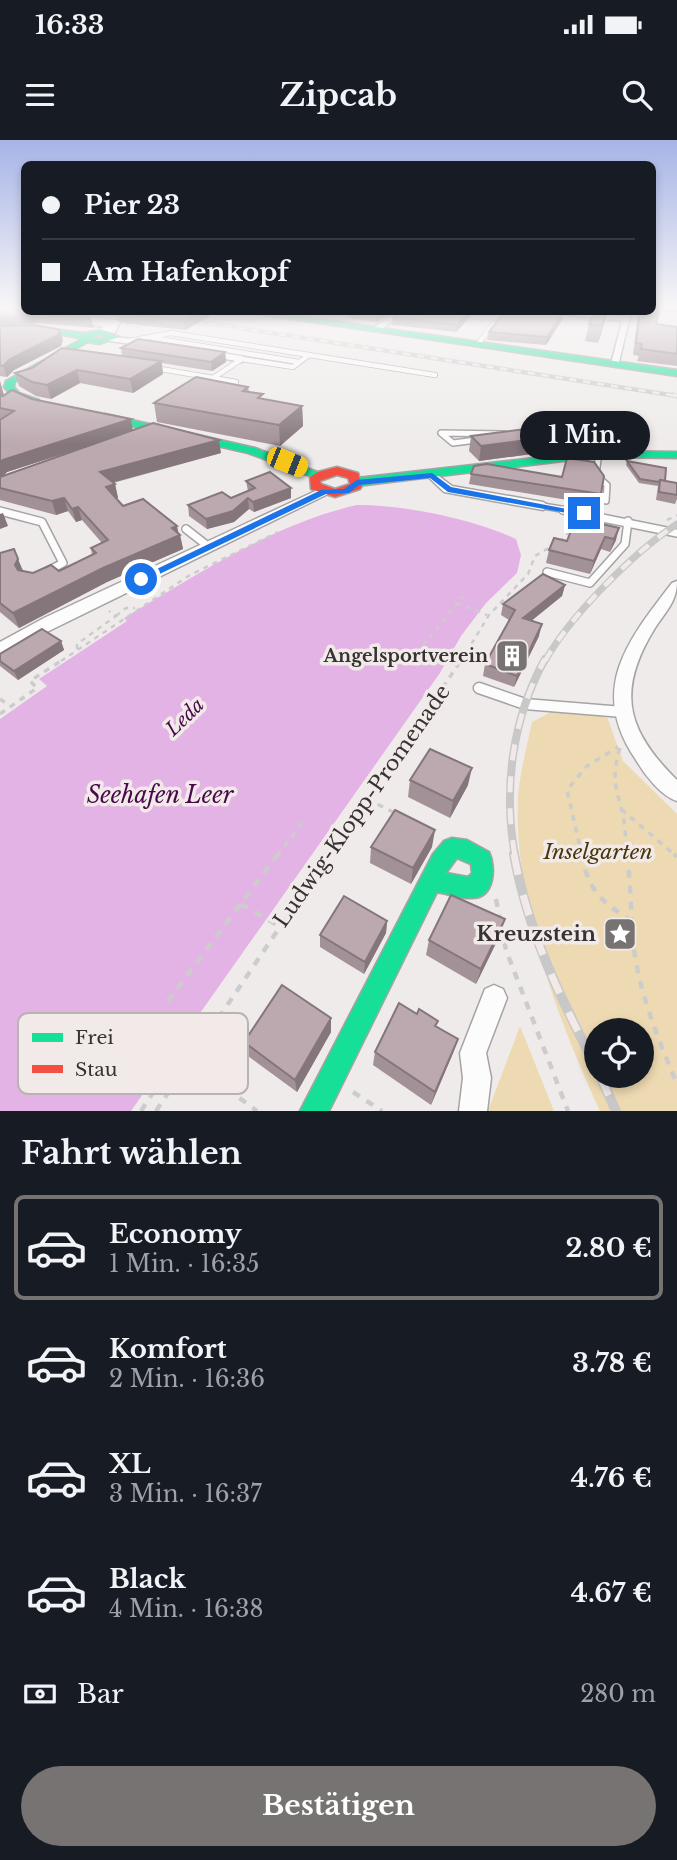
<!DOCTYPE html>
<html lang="de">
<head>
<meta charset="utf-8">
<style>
	:root { --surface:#171b24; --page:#242831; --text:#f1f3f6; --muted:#9ea1a6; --line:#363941; --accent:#777373 }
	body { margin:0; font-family:"Libre Baskerville",serif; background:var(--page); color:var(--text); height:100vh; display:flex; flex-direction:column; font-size:26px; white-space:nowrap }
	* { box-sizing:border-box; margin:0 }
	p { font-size:23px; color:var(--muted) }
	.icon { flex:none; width:38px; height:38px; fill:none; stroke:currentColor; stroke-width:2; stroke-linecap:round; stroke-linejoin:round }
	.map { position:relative; height:971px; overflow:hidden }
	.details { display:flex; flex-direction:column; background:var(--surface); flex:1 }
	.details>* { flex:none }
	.hud { position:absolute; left:21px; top:21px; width:635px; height:154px; border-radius:10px; box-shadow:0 4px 10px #0003; display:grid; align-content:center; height:154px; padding:0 21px; background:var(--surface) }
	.tools { position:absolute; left:584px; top:878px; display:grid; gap:14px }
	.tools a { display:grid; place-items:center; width:70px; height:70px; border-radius:50%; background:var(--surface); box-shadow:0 4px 10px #0003; font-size:35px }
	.end { position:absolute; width:32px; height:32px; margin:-16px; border:9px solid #1a73e8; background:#fff; box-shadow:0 0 0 4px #fff }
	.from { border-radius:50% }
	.bubble { position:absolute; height:49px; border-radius:24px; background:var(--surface); box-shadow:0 4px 10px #0003; font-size:23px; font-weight:700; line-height:49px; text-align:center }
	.car { position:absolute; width:21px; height:42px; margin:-21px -10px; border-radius:9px; box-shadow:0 0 5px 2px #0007; background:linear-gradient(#f5c518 24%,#345 0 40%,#f5c518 0 76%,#345 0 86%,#f5c518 0) }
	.hud b { display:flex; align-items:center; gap:24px; height:66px; font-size:26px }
	.hud b+b { border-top:2px solid var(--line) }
	.hud i { width:18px; height:18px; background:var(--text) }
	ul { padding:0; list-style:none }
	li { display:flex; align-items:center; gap:21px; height:105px; margin:0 14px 10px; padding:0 7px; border:4px solid transparent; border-radius:10px }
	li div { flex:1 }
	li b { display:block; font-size:26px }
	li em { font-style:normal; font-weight:700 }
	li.on { border-color:var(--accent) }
	li>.icon { width:63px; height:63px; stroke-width:1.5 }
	h2 { padding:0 21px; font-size:32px; line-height:84px }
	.pay { display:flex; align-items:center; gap:18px; height:77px; padding:0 21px; font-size:26px }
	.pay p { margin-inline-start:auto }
	.primary-button { display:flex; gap:14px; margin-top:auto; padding:14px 21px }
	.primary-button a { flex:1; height:80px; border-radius:42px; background:var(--accent); color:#fff; font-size:28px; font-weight:700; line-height:80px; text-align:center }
	.status { display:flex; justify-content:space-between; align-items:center; height:49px; padding:0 35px; background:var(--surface); direction:ltr }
	.status svg { height:19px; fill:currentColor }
	header { display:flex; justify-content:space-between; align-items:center; height:91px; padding:0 21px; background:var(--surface); font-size:32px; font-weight:700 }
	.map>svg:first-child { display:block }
	.green { fill:#eedab2; fill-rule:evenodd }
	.water { fill:#e4b3e5 }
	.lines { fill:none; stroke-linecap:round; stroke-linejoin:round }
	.lane-far3-casing { stroke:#a6a4a3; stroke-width:6 }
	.lane-far2-casing { stroke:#a6a4a3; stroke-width:8 }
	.lane-far1-casing { stroke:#a6a4a3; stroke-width:10 }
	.lane-casing { stroke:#a6a4a3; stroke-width:13 }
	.street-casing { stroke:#a6a4a3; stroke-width:3 }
	.fast-casing { stroke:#a6a4a3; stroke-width:3 }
	.jam-casing { stroke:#a6a4a3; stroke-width:3 }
	.path-far3 { stroke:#cdcccc; stroke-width:2; stroke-dasharray:2.5 2.5; stroke-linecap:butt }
	.path-far2 { stroke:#cdcccc; stroke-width:2.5; stroke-dasharray:5 5; stroke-linecap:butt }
	.path-far1 { stroke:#cdcccc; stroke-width:3.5; stroke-dasharray:6 6; stroke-linecap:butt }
	.path { stroke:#cdcccc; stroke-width:4.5; stroke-dasharray:8 8; stroke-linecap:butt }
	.lane-far3 { stroke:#fdfcfc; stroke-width:4.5 }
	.lane-far2 { stroke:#fdfcfc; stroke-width:5 }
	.lane-far1 { stroke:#fdfcfc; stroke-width:7 }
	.lane { stroke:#fdfcfc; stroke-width:10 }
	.street { fill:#fdfcfc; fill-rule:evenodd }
	.fast { fill:#16e098; fill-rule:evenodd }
	.jam { fill:#f24e42; fill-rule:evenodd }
	.rail-far4-casing { stroke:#c9c8c8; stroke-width:4.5 }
	.rail-far3-casing { stroke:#c9c8c8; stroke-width:5 }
	.rail-far2-casing { stroke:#c9c8c8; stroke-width:7 }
	.rail-far1-casing { stroke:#c9c8c8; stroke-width:8 }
	.rail-casing { stroke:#c9c8c8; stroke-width:10 }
	.rail-far4 { stroke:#f1eae9; stroke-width:2.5; stroke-dasharray:7; stroke-linecap:butt }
	.rail-far3 { stroke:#f1eae9; stroke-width:3.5; stroke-dasharray:10; stroke-linecap:butt }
	.rail-far2 { stroke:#f1eae9; stroke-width:4.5; stroke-dasharray:12; stroke-linecap:butt }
	.rail-far1 { stroke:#f1eae9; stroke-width:5; stroke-dasharray:16; stroke-linecap:butt }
	.rail { stroke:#f1eae9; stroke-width:7; stroke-dasharray:21; stroke-linecap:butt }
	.wall { fill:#a29197; fill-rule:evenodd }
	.shaded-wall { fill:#84767b }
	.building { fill:#bca9b0; stroke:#84767b; stroke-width:2 }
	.route { fill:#1a73e8 }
	.labels { text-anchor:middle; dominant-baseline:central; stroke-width:7; stroke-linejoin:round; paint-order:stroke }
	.poi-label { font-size:18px; font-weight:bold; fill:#363333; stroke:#f1eae9; text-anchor:end }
	.water-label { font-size:19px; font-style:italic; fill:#48084b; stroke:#f1eae9 }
	.near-street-label { font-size:21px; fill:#363333; stroke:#f1eae9 }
	.near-park-label { font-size:21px; font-style:italic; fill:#48370d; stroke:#f1eae9 }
	.near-poi-label { font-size:21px; font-weight:bold; fill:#363333; stroke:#f1eae9; text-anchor:end }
	.near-water-label { font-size:23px; font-style:italic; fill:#48084b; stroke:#f1eae9 }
	.key { fill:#f1eae9; stroke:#b9b3b2; stroke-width:2 }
	.key-label { font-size:19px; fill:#363333 }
</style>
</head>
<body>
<div class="status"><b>16:33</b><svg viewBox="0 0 49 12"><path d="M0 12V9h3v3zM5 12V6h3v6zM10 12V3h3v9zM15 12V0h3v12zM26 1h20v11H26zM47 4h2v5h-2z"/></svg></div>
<header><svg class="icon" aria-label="menu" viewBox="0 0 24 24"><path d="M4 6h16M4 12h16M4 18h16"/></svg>Zipcab<svg class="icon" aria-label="search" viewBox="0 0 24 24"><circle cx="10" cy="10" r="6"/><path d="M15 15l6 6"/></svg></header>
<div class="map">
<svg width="677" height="971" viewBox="0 0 677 971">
	<rect width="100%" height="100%" fill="#efebeb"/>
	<g class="green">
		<path d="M555,570l51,4 17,47 54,53v297h-77c-43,-92 -87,-213 -82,-315 2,-24 9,-50 14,-74zM597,891h45v45h-45z"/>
		<polygon points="520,886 554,971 488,971"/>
	</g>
	<path class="water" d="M357,365c48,0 116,14 159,34l5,16 -4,18 -31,30 -25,33 -21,37 -309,438h-131v-392l47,-33 -8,-7 88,-58 -3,-3c70,-42 152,-95 233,-113z"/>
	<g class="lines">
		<defs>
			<g id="lane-far3">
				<polyline points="153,198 299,222"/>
				<polyline points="129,201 171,193 309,215 293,227 242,219 213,238 155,228"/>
				<polyline points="478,204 494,183"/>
				<polyline points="309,215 435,235"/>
				<polyline points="213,238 236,242"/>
			</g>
			<g id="lane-far2">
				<polygon points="441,293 504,294 509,296 453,303"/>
				<polyline points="599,312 596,335 607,345 606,361"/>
				<polyline points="543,366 573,371"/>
			</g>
			<g id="lane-far1">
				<polyline points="563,370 677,393"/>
				<polyline points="0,371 42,382 63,423 46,432"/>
				<polyline points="186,389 209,407"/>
				<polyline points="547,432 590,443 625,404 628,381"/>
			</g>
			<polyline id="lane" points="479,548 525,564 623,572"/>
			<g id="street">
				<polygon points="396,172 404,172 380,191 374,191 374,187"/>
				<polygon points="557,172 623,176 625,172 631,172 618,226 611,224 622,181 560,174"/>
				<polygon points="76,174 116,180 120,182 115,193 101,190 103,187 66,179"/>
				<polygon points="113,197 152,201 156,204 152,207 110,201 109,199"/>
				<polygon points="205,210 242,216 246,219 242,222 202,215 201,213"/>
				<polygon points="432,331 452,346 543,362 549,366 543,370 444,352 426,335"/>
				<polygon points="324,347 330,351 328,354 0,515 0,502 44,478"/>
				<path d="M677,441c0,21 -11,30 -22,47 -39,63 -29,102 22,152v21c-16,-5 -32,-26 -41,-41 -48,-70 -9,-119 36,-177z"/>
				<polygon points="494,845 503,849 507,858 486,913 491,938 487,971 459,971 463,938 460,913 485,849"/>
			</g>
			<g id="fast">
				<polygon points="254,172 269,172 677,230 677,236 257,174"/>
				<path d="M38,187l46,6 18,-3 17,7 -20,7 -11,-2 -73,40 -1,5 5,6 20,7v4l-3,1 -23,-8 -9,-10 2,-6 74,-41v-2l-42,-7 -38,2v-4zM101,195l6,2 -8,2 -10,-1z"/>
				<polygon points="105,274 255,308 325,335 323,338 315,338 248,313 101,279 100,277"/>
				<polygon points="596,311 677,312 677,318 596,317 357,346 351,342 357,338"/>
				<path d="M452,698l15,2 22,12c7,15 6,46 -17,46 -11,1 -24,-4 -35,-6l-108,219h-29l133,-257 11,-13zM457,718l14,6 1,9 -4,4 -22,-4z"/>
			</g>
			<path id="jam" d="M337,327l21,6 4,13 -2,3 -25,8 -24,-8 -1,-12 8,-5zM337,335l11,3 2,6 -15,5 -14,-5 -1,-3z"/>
		</defs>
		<use href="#lane-far3" class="lane-far3-casing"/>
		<use href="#lane-far2" class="lane-far2-casing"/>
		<use href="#lane-far1" class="lane-far1-casing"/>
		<use href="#lane" class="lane-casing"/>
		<use href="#street" class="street-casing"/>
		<use href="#fast" class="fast-casing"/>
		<use href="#jam" class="jam-casing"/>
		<g class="path-far3">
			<polyline points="208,178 218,179"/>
			<polyline points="194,184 205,186"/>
			<polyline points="126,185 140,188"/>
		</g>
		<g class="path-far2">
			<polyline points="667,380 677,375"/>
			<polyline points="559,401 566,397 570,388 573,389"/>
			<polyline points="457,463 487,475"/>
			<polyline points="116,476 126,468 135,468"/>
			<polyline points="77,509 77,504 116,476 109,471"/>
			<polyline points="61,521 190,435 278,392"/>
			<polyline points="411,521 463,456"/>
			<polyline points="461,521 489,475 528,434 535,416 554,405"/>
		</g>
		<g class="path-far1">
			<polyline points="409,523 412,519"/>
			<polyline points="0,559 10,566"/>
			<polyline points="0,574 37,548 30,541 64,519"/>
			<path d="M620,608c-12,39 1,45 5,81 1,9 -1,18 1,27"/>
			<polyline points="367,659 395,673"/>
			<polyline points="621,669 676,716"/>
			<polyline points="277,716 302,683"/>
			<polyline points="328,716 462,519"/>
			<polyline points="582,716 567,650 587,626 618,607"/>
		</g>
		<g class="path">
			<path d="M581,714c8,38 21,48 52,68"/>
			<path d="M626,714c7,34 3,68 9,102 7,44 25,87 42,128"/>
			<polyline points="674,714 677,717"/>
			<polyline points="496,759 500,780"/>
			<polyline points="241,764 279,786"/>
			<polyline points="501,786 506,810 568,971"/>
			<polyline points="168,861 278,714"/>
			<polyline points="188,920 257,971"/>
			<polyline points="353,952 382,971"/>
			<polyline points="141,971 162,939 172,945"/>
			<polyline points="156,971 329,714"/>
		</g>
		<use href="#lane-far3" class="lane-far3"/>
		<use href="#lane-far2" class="lane-far2"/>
		<use href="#lane-far1" class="lane-far1"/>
		<use href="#lane" class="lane"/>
		<use href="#street" class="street"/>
		<use href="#fast" class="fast"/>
		<use href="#jam" class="jam"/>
		<defs>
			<polyline id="rail-far4" points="182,179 677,256"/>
			<polyline id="rail-far3" points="673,255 677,256"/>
			<path id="rail-far2" d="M545,521c25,-45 89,-109 132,-137"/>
			<path id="rail-far1" d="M515,716c-12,-67 -3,-137 30,-197"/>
			<g id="rail">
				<path d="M514,714c14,79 47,145 83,215"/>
				<polyline points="600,936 616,971"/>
			</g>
		</defs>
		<use href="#rail-far4" class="rail-far4-casing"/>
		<use href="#rail-far3" class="rail-far3-casing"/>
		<use href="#rail-far2" class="rail-far2-casing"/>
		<use href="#rail-far1" class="rail-far1-casing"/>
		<use href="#rail" class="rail-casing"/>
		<use href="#rail-far4" class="rail-far4"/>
		<use href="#rail-far3" class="rail-far3"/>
		<use href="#rail-far2" class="rail-far2"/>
		<use href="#rail-far1" class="rail-far1"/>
		<use href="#rail" class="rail"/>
	</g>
	<g class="wall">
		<polygon points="0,169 91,178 94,188 38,183"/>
		<polygon points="653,169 677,169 677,173 658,171 656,184 677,187 677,226 637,221 639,216 633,215 638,172 653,172"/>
		<polygon points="80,172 208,172 209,177 185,190 122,183 116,177"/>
		<polygon points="348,172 392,172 376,182 348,178"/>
		<polygon points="474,172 456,192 392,185 393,177"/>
		<polygon points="479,172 557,172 562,180 546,205 487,200 489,192 502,175"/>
		<polygon points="606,175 598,203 585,201 589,184"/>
		<polygon points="0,186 63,200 61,206 14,230 7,237 0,236"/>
		<polygon points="121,208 225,212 226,222 212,231 162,223 163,234 133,253 80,243 51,259 36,256 19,246 15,233 122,216"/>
		<path d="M0,241l4,14 28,4 101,31 88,23 -108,30 2,1 3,14h-2l7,8 56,27 1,2 3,14 -76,33 -88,46 -19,-16v-59l23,18 10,2 26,-2 33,-16 -1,-7 11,-5 -20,-23 -6,2 -8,-11 -12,4 -56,-15v-80l1,-1h-1zM113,298l-110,38 4,-4z"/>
		<polygon points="248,247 249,252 263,259 302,266 303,286 280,306 157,282 154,263"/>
		<polygon points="471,296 539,313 479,321 469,311"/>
		<polygon points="627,321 665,341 677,343 677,359 675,364 656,360 658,346 639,343 626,325"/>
		<polygon points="471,334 601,354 598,365 469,344"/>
		<polygon points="246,341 291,358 254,372 249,369 234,382 207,389 189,376 188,365 231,358 248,351"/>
		<polygon points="576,378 616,400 610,412 601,409 590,434 546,423 549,410 567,401"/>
		<polygon points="565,445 562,456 531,481 539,496 514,547 483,536 485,524 509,480 501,475 503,464"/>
		<polygon points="61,501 64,510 18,540 0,526 0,514"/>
		<polygon points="410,640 468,645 450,678 408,657"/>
		<polygon points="371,707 432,707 411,744 370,723"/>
		<polygon points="387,781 386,793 364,834 320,807 320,795"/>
		<polygon points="500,795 476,844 426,815 429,800"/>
		<polygon points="331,878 331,892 297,952 248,916 244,902"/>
		<polygon points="437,886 458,899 453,913 431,965 373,925 375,912"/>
	</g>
	<g class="shaded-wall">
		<polygon points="200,172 208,172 209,177 185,190 184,180"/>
		<polygon points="382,172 392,172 376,182 376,175"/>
		<polygon points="469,172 474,172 456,192 457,185"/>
		<polygon points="563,173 562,180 546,205 547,197"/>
		<polygon points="35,174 38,183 0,186 0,176"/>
		<polygon points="606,175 602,191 598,203 602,186"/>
		<polygon points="60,190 63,200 61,206 14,230 7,237 3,226 10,219"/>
		<polygon points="225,212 226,222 212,231 211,222"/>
		<polygon points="161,221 163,234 133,253 130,239"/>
		<polygon points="77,230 80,243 51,259 47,245"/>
		<polygon points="0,241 4,257 0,262"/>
		<polygon points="302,266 303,286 280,306 279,285"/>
		<polygon points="131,279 133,291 7,332 0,339 0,322 3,320"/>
		<polygon points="542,298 539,313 479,321 481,306"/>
		<polygon points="219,300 221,313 103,345 100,332"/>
		<polygon points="115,344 118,358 110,360 106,347"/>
		<polygon points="291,348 291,358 254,372 253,362"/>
		<polygon points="64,358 68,371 56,375 52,361"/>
		<polygon points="248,358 249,369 234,382 207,389 206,379"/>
		<polygon points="78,367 82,380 76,382 72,369"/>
		<polygon points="3,373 8,386 0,389 0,374"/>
		<polygon points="177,386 179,395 180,395 183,409 107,442 19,488 13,473"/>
		<polygon points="619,388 616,400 610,412 614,399"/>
		<polygon points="605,397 601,409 590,434 594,421"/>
		<polygon points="18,419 24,433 20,439 15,425"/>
		<polygon points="565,445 562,456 520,490 523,478"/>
		<polygon points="542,484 539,496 514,547 517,536"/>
		<polygon points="61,501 64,510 18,540 14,531"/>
		<polygon points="472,628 468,645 450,678 453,661"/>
		<polygon points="435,690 432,707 411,744 413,728"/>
		<polygon points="505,779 500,795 476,844 481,829"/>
		<polygon points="387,781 386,793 364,834 365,822"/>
		<polygon points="331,878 331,892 297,952 295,940"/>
		<polygon points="458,899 453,913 431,965 435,952"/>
	</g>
	<g class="building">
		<polygon points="0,169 24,169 24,172 68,172 91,178 35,174 0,176"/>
		<polygon points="653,169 659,169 656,184 677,187 677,214 641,209 642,204 636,203 640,172 653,172"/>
		<polygon points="118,172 200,172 184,180 120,173"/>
		<polygon points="351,172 382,172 376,175"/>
		<polygon points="400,172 469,172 457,185 393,177"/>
		<polygon points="504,172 555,172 563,173 547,197 489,192"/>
		<polygon points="594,173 606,175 602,186 589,184"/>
		<polygon points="35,185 60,190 58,195 10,219 3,226 0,226 0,186"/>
		<polygon points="138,199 225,212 211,222 121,208"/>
		<polygon points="62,208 161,221 130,239 77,230 47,245 32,242 15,233 32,228"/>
		<polygon points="196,237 248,247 243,251 263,254 258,258 302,266 279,285 154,263"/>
		<polygon points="12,250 32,259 131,279 3,320 0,322 0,280 14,271 0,268 0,256 3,256"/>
		<polygon points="153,283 219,300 100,332 115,344 106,347 123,366 143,359 177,386 172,388 180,395 103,428 13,473 0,463 0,413 14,409 18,419 15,425 18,430 33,433 51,425 59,431 96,413 91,408 108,400 78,367 72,369 64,358 52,361 0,348 0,337"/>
		<polygon points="541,287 542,298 481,306 471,296"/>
		<polygon points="567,318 594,322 604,336 601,354 471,334 474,326 487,324 562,337"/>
		<polygon points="627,321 666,328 665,341 660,340 659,342 640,339"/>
		<polygon points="270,332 291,348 253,362 248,358 233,371 206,379 188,365 222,352 231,358 255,348 246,341"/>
		<polygon points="660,340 677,343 677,355 659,352"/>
		<polygon points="576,378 619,388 614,399 605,397 594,421 549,410 554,398 567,401"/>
		<polygon points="543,434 565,445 523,478 542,484 517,536 485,524 515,470 503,464"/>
		<polygon points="42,489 61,501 14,531 0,521 0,514"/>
		<polygon points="430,609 472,628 453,661 410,640"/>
		<polygon points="395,670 435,690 413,728 371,707"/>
		<polygon points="451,755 505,779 481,829 429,800"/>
		<polygon points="344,756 387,781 365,822 320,795"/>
		<polygon points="282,845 331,878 295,940 244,902"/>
		<polygon points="399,863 417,874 419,869 438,881 435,886 458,899 435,952 375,912"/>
	</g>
	<linearGradient id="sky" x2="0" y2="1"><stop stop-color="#a6b4e7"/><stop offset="0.55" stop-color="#f8f6f6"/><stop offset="1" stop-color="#f8f6f6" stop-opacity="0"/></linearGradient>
	<rect width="677" height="305" fill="url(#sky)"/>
	<polygon class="route" points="432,333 451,347 588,373 584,376 448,352 430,338 359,345 349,353 326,354 145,441 136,439 321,350 344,349 357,340"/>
	<defs>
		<symbol id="building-square" viewBox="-11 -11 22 22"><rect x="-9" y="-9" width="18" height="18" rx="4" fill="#777373" stroke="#f1eae9"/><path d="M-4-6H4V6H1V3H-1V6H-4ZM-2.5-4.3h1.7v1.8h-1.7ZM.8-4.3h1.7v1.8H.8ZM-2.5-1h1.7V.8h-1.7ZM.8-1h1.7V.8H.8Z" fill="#fff"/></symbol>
		<symbol id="sight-square" viewBox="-11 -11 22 22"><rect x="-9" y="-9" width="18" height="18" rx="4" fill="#777373" stroke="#f1eae9"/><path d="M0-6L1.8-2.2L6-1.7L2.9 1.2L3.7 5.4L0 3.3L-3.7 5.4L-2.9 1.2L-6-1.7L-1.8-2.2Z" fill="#fff"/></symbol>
	</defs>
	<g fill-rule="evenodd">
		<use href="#building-square" x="493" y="497" width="38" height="38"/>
		<use href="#sight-square" x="601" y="775" width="38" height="38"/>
	</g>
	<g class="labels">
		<g class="poi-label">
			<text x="488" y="516">Angelsportverein</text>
		</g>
		<g class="water-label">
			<text transform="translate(185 577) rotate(-44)">Leda</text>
		</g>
		<g class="near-street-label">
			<text transform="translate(362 666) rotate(-55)">Ludwig-Klopp-Promenade</text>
		</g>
		<g class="near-park-label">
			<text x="598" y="712">Inselgarten</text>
		</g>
		<g class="near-poi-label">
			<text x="596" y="794">Kreuzstein</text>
		</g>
		<g class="near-water-label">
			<text x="160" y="655">Seehafen Leer</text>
		</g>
	</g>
	<rect x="18" y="873" width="230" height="81" rx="10" class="key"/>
	<rect x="32" y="893" width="31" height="9" fill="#16e098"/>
	<rect x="32" y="925" width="31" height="8" fill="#f24e42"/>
	<g class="key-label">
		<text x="75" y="904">Frei</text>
		<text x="75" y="936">Stau</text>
	</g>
</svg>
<div class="tools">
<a><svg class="icon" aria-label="locate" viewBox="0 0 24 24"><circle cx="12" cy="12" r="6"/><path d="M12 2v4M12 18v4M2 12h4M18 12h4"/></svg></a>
</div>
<i class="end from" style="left:141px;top:439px"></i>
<i class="end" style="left:584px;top:373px"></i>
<div class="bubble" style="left:520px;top:271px;width:130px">1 Min.</div>
<i class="car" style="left:287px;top:322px;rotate:112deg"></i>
<div class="hud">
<b><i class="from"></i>Pier 23</b>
<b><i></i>Am Hafenkopf</b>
</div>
</div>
<section class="details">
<h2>Fahrt wählen</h2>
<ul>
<li class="on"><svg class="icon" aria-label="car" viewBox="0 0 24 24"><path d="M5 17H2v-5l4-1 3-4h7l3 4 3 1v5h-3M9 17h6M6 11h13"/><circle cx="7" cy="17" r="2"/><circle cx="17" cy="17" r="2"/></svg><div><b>Economy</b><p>1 Min. · 16:35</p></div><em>2.80 €</em></li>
<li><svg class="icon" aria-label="car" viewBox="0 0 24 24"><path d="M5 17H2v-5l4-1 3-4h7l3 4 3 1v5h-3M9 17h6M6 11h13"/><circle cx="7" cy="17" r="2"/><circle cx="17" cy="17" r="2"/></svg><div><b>Komfort</b><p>2 Min. · 16:36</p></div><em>3.78 €</em></li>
<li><svg class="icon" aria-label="car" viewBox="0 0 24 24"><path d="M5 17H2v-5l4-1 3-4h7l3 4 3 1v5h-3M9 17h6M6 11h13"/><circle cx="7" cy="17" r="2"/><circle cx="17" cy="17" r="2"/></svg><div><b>XL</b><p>3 Min. · 16:37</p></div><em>4.76 €</em></li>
<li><svg class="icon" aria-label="car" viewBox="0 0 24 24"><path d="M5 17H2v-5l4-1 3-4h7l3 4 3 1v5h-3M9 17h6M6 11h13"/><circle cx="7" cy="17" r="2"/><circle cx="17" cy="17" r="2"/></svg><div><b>Black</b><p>4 Min. · 16:38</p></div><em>4.67 €</em></li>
</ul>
<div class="pay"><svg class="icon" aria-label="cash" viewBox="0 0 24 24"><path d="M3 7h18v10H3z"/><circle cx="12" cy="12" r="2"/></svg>Bar<p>280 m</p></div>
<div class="primary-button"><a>Bestätigen</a></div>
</section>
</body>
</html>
